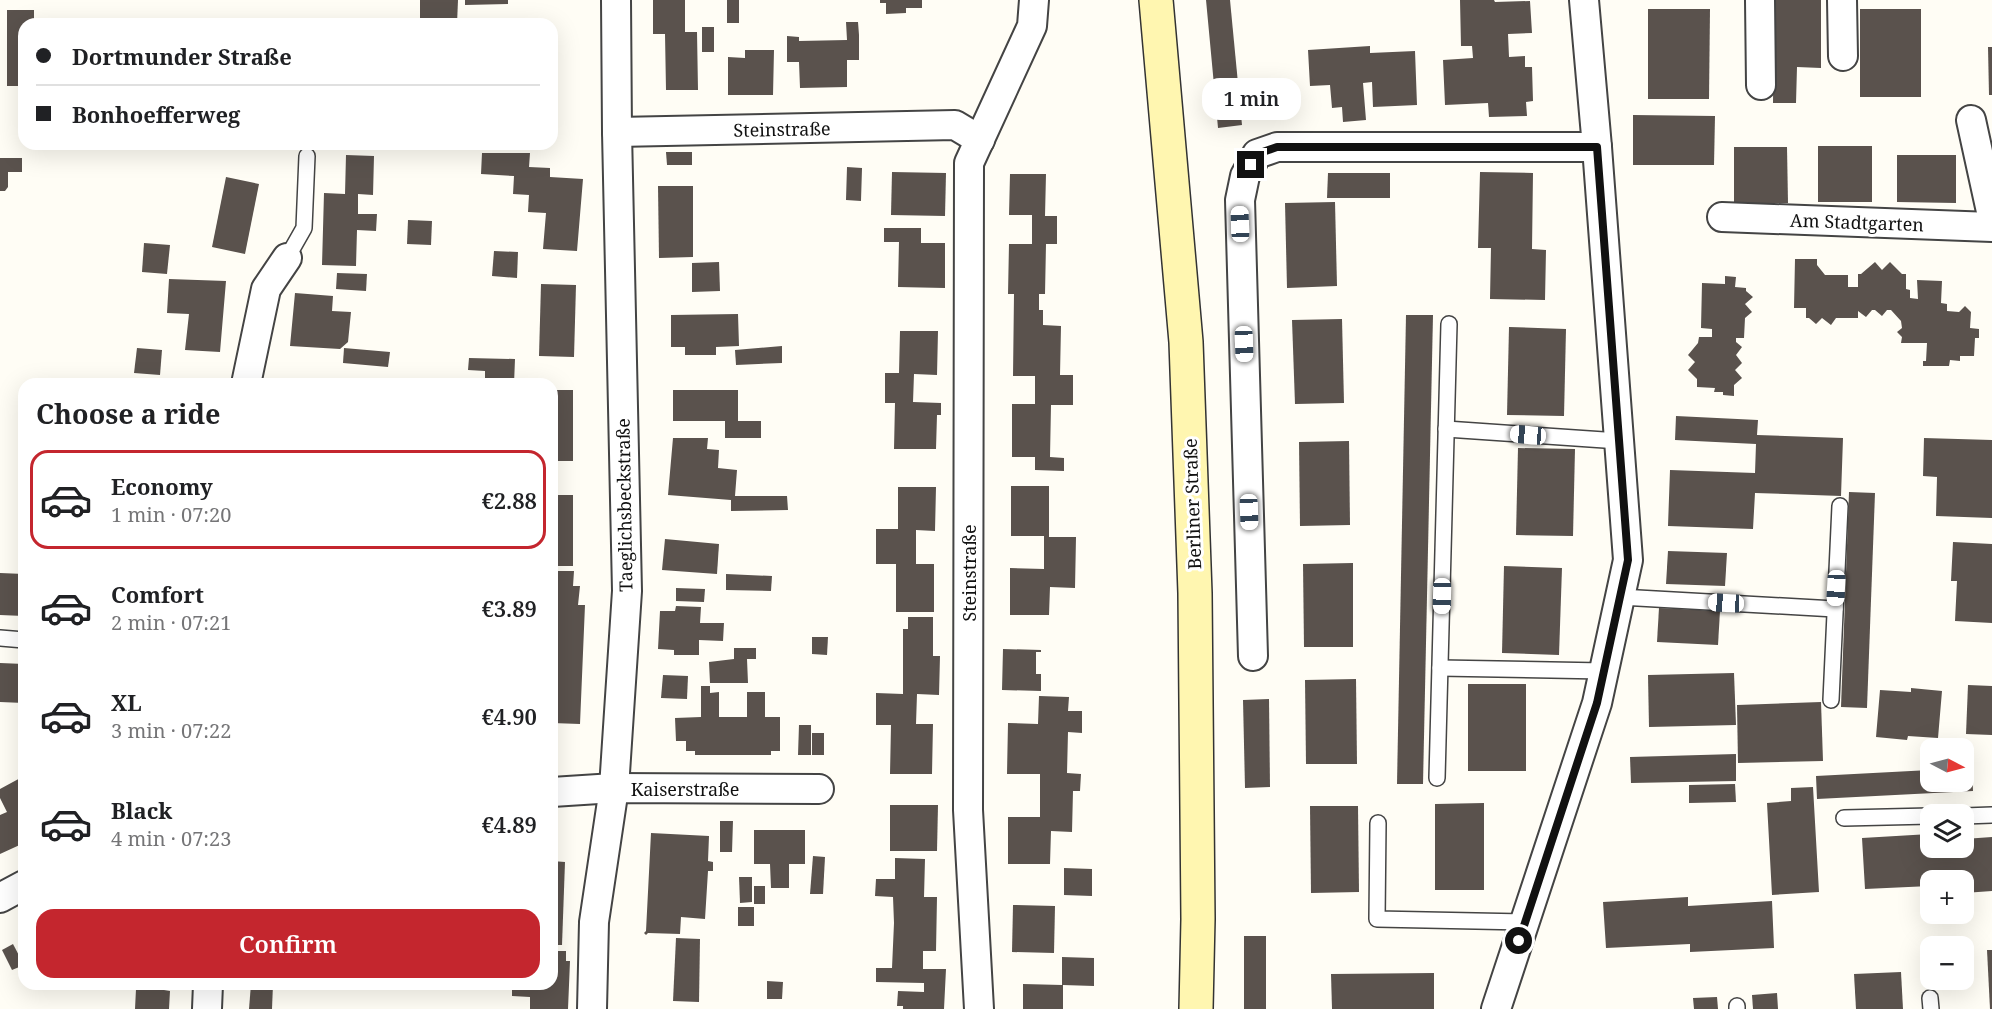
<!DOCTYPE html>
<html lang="en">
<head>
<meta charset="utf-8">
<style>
	:root { --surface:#fff; --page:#f6f6f6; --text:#202124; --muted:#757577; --line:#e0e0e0; --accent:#c4262e }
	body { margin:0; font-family:"Noto Serif",serif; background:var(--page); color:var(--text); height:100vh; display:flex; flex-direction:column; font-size:22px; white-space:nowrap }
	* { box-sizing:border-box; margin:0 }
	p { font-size:20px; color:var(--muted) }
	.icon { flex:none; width:33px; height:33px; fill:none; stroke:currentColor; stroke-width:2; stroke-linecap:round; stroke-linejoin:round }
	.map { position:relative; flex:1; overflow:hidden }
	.panel { position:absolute; left:18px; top:378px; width:540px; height:612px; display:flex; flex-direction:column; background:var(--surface); border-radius:18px; box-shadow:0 6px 24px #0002 }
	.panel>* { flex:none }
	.banner { position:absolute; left:18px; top:18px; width:540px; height:132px; border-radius:18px; box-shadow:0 6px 24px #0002; display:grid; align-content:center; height:132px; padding:0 18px; background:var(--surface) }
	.needle { width:39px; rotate:96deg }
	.buttons { position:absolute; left:1920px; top:738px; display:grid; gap:12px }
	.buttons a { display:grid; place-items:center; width:54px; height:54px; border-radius:12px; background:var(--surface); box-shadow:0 6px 24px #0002; font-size:30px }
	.end { position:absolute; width:27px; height:27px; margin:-14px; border:8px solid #111; background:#fff; box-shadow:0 0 0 3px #fff }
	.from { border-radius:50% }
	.bubble { position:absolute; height:42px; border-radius:18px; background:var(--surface); box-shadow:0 6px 24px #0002; font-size:20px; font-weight:600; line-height:42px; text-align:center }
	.car { position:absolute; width:18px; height:36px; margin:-18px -9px; border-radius:8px; box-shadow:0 0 4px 2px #0007; background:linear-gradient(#fff 24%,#345 0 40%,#fff 0 76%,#345 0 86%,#fff 0) }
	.banner b { display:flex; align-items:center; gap:21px; height:57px; font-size:22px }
	.banner b+b { border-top:2px solid var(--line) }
	.banner i { width:15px; height:15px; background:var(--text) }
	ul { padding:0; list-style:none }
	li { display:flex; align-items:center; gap:18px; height:99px; margin:0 12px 9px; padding:0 6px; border:3px solid transparent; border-radius:18px }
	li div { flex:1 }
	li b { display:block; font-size:22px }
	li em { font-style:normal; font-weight:600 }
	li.active { border-color:var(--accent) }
	li>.icon { width:54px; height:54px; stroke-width:1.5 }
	h2 { padding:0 18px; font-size:27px; line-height:72px }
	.cta { display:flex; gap:12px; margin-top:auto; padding:12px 18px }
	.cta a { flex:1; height:69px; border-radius:18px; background:var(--accent); color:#fff; font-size:24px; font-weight:600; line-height:69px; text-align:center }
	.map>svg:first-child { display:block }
	.building { fill:#5a524d }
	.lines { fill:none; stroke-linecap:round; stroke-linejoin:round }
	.lane-casing { stroke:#444; stroke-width:18 }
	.street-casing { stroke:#444; stroke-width:32 }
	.secondary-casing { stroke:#333; stroke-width:36 }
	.lane { stroke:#fff; stroke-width:15 }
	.street { stroke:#fff; stroke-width:28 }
	.secondary { stroke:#fff6b0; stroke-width:33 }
	.route { stroke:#111; stroke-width:8 }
	.labels { text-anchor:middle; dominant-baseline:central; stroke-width:6; stroke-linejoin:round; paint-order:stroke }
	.street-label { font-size:18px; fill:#111; stroke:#fff }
</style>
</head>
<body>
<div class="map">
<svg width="1992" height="1009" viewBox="0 0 1992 1009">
	<rect width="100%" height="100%" fill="#fffdf5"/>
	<g class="building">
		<polygon points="420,0 458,0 457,24 420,24"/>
		<polygon points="465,0 508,0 508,4 465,5"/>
		<polygon points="653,0 685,0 685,32 697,32 698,90 666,90 665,34 653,34"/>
		<rect x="727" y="0" width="12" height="23"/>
		<polygon points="880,0 922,0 922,8 906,8 906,13 886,14 886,3 880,3"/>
		<polygon points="1206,0 1230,0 1242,125 1218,128"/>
		<polygon points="1460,0 1494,0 1495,2 1530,1 1532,33 1508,34 1509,57 1525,56 1525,67 1532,67 1533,101 1526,102 1527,116 1489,117 1488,103 1445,105 1443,60 1473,58 1472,46 1461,46"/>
		<polygon points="1774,0 1821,0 1821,68 1797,67 1796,103 1773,103"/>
		<polygon points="1648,9 1710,9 1709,99 1648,99"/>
		<rect x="1860" y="9" width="61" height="88"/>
		<polygon points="7,10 34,10 34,24 24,24 24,86 7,86"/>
		<polygon points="846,22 858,22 859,35 859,60 847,60 847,87 800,88 799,62 787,62 787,36 799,37 799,41 847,40"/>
		<rect x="702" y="27" width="12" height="25"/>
		<polygon points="1370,46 1370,53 1415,51 1417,105 1373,107 1372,82 1363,83 1366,120 1343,122 1342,107 1332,108 1330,85 1310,86 1308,50"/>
		<polygon points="1988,47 1992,47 1992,95 1989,95"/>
		<polygon points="745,50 774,50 773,95 728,95 728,57 745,58"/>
		<polygon points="1633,115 1715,116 1714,165 1633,165"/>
		<rect x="1818" y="146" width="54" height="56"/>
		<polygon points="1734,147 1787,147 1788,203 1734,203"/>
		<polygon points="666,152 692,152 692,165 667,165"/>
		<polygon points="482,153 530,153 529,167 550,168 550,177 583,179 577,251 543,249 546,213 528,212 529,195 513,194 514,176 481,174"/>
		<polygon points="346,155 374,156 373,195 358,194 358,214 377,214 376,231 357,230 356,266 322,265 324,193 345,194"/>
		<polygon points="1897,155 1956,155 1956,203 1897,202"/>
		<polygon points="0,158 22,158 22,172 8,172 8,187 5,191 0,191"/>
		<polygon points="847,167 862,168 861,201 846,200"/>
		<polygon points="892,172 946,173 945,216 891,215"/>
		<polygon points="1480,172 1533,173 1532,249 1546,250 1545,300 1490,299 1491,248 1478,248"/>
		<polygon points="1328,173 1390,173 1390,198 1327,198"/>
		<polygon points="1010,174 1046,174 1045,216 1057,216 1057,244 1046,244 1045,294 1039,294 1039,310 1043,310 1043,325 1061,326 1060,375 1073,375 1073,405 1051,405 1050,457 1064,458 1064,471 1035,470 1035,457 1012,457 1012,404 1035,404 1035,376 1013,376 1014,294 1008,294 1009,244 1032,244 1032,215 1009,215"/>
		<polygon points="226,177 259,184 245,254 212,247"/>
		<polygon points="658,186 693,186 693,257 659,258"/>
		<polygon points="1335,202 1337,286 1287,288 1285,203"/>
		<polygon points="408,220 432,221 431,245 407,244"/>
		<polygon points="884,228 921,228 921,243 945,243 945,288 898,287 899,242 884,242"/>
		<polygon points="144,243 170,245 167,274 142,272"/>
		<polygon points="494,251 518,252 517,278 492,276"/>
		<polygon points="1795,259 1817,259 1817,265 1825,275 1848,275 1848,287 1858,287 1858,274 1861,274 1875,262 1882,270 1890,262 1902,274 1906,274 1906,289 1910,290 1910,298 1918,299 1917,280 1942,281 1941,303 1947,304 1947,311 1959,312 1965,306 1971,312 1970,328 1979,329 1979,338 1975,338 1974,356 1960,356 1960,361 1950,360 1949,366 1923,366 1923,361 1926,361 1927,343 1901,343 1902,337 1897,332 1902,328 1901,321 1891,310 1887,310 1882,316 1875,310 1872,310 1866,317 1858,311 1858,318 1836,318 1831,325 1822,318 1816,324 1809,318 1806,318 1806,308 1794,308"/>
		<polygon points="719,262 720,291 692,292 692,263"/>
		<polygon points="337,273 367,274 366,291 336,289"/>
		<polygon points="1725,276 1736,277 1735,287 1746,288 1746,291 1753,297 1745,304 1752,312 1745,318 1744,338 1736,338 1736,342 1742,347 1736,355 1742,363 1735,370 1742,378 1734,385 1734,396 1723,395 1723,392 1714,392 1715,388 1697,387 1697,379 1688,370 1695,362 1688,355 1698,343 1699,337 1712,337 1712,329 1701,328 1702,283 1725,284"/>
		<polygon points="169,279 226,281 220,352 185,350 189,314 167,313"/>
		<polygon points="541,284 576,285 574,357 539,356"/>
		<polygon points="295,293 333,296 332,311 351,312 348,342 340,349 290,346"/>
		<polygon points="738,314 739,346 716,347 716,355 685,355 685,347 671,347 671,315"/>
		<polygon points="1406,315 1433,315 1423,784 1397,784"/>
		<polygon points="1342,319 1344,403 1295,404 1292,320"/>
		<polygon points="1509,327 1566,329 1564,416 1507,415"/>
		<polygon points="900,331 938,331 937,375 914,374 913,402 941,403 941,415 937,415 936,449 894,449 895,403 885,403 885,373 899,373"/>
		<polygon points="782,346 782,363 736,365 735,350"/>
		<polygon points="137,348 162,350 160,375 134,373"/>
		<polygon points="344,348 390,352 388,367 343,363"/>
		<polygon points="469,358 515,359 514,384 485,383 485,371 468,370"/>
		<polygon points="178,379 212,381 211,384 177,384"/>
		<polygon points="288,379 332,382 332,384 288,384"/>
		<rect x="552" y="390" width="21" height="71"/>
		<polygon points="673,390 738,390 738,421 761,421 761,438 725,438 725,421 673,421"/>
		<polygon points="1676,416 1758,420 1757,435 1843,438 1841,496 1755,493 1753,529 1668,526 1670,470 1755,473 1756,444 1675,440"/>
		<polygon points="673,438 708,438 707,449 719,450 718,468 737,470 735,496 787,496 788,510 731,511 731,500 668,495"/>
		<polygon points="1924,438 1992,440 1992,518 1936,516 1937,477 1923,476"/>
		<polygon points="1349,441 1350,525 1300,526 1299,442"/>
		<polygon points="1518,448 1575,449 1573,536 1516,535"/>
		<polygon points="1011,486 1049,486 1049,537 1076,537 1075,588 1050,587 1049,615 1010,615 1010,568 1044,569 1044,536 1011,536"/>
		<polygon points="898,487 936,487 935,531 916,530 916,564 934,564 934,612 896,612 896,564 876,564 876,529 898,529"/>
		<polygon points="1849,492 1875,493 1867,708 1841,707"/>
		<rect x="552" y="495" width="21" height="71"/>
		<polygon points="665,539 719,544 717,574 662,570"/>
		<polygon points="1953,542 1992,544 1992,623 1955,621 1957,581 1951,581"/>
		<polygon points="1668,551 1727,553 1725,586 1666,584"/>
		<polygon points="1353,563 1353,647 1304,647 1303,564"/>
		<polygon points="1504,566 1562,568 1559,655 1502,653"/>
		<polygon points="552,571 574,571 573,586 580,586 578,605 585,605 580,724 552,723"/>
		<polygon points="0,573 24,574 24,616 0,615"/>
		<polygon points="726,574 772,576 771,591 726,590"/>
		<polygon points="676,588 705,589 704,602 676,601"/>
		<polygon points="676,606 701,607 700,623 724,623 723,641 699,640 699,655 674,655 674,650 658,649 660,611 675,611"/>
		<polygon points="1659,608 1720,611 1718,645 1657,642"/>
		<polygon points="908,617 933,617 933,656 940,656 939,695 917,694 916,724 933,724 932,774 890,774 891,725 876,725 876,693 903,694 903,629 908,629"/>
		<polygon points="812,637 828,637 827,655 812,654"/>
		<polygon points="734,648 756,648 756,659 747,659 748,683 710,683 709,662 734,659"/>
		<polygon points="1003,649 1041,650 1041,652 1036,652 1036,674 1041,674 1041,691 1002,690"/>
		<polygon points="0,663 24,664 24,703 0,702"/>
		<polygon points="1734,673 1736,725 1649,727 1648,675"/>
		<polygon points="663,675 688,676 687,699 661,698"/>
		<polygon points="1356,679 1357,764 1306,764 1305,680"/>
		<rect x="1468" y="684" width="58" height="87"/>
		<polygon points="1968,685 1992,686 1992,735 1966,734"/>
		<polygon points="701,686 710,686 710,693 719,692 719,717 747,717 747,692 765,692 765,717 780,717 780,751 771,751 771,755 695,755 695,751 686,751 686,741 676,741 675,718 701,717"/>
		<polygon points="1911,688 1942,691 1938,738 1908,736 1907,740 1876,737 1880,690 1911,692"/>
		<polygon points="1039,696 1069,697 1068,711 1082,711 1082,733 1068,732 1067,773 1081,774 1080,791 1073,791 1072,832 1051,831 1050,864 1008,864 1008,817 1040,817 1040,774 1007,774 1008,723 1038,724"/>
		<polygon points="1269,699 1270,787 1245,788 1243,700"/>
		<polygon points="1821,702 1823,761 1738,763 1737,705"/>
		<polygon points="799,725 811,725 811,755 798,755"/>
		<rect x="812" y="733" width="12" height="22"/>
		<polygon points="1736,754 1736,781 1631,783 1630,757"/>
		<polygon points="1964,768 1972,768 1973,791 1817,799 1816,776 1930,770 1930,782 1964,782"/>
		<polygon points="24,776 24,843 0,854 0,815 7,812 0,798 0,789"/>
		<polygon points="1735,784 1736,802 1689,803 1689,785"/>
		<polygon points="1813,787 1819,892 1772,895 1767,803 1791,801 1791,788"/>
		<polygon points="1484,803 1484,890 1435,890 1435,804"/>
		<polygon points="890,805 938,805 937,851 890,851"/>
		<polygon points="1310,806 1358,806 1359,892 1311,893"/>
		<polygon points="720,821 733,821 732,852 720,852"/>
		<polygon points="754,830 805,830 805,864 789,864 789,888 771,888 770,864 754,864"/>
		<polygon points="651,833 709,836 708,861 713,862 713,871 708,871 705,919 681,917 680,934 648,933 646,935 644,933 646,931"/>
		<polygon points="1930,834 1930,848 1964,848 1964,839 1992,837 1992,891 1964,893 1964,880 1930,880 1930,886 1865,889 1862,838"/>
		<polygon points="813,856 825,857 823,894 810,894"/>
		<polygon points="895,858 925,859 924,897 937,897 936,951 923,951 923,969 946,969 944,1009 903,1009 903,1006 897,1006 898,991 924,992 924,983 876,982 876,968 892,968 894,923 893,897 875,896 876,879 895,879"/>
		<polygon points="552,861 565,862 562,945 552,945"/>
		<polygon points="1064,868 1092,869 1092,896 1064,895"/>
		<polygon points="739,877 752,877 752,902 740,903"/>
		<rect x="754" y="886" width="11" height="18"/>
		<polygon points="1688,897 1688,906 1772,901 1774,948 1690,952 1690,944 1606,948 1603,902"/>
		<polygon points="1013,905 1055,906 1054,953 1012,952"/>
		<rect x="738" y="907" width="16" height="19"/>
		<rect x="1244" y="936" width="22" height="73"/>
		<polygon points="676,938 700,939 699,1002 673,1001"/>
		<polygon points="13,944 24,965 12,970 2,950"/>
		<polygon points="1987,950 1992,950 1992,1009 1990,1009"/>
		<polygon points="552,951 566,951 566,961 570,961 568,1009 530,1009 530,997 512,996 512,984 552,984"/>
		<polygon points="1062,957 1094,958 1094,986 1063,985 1063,1009 1023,1009 1023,984 1062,985"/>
		<polygon points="1901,972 1903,1009 1856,1009 1854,974"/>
		<polygon points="1434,973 1434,1009 1332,1009 1331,974"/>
		<polygon points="767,981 783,982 782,999 767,999"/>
		<polygon points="139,984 165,984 164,990 170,991 169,1009 135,1009 136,989 139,989"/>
		<polygon points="251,984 273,984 272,1009 249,1009"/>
		<polygon points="1777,993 1778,1009 1753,1009 1752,995"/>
		<polygon points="1717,997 1718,1009 1694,1009 1693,998"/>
	</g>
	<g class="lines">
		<defs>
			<g id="lane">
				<polyline points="287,258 304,228 307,156"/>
				<polyline points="1446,429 1619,441"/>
				<polyline points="1620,597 1835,609"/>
				<polyline points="0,638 24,640"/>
				<polyline points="1440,668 1604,671"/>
				<polyline points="1831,700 1840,506"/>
				<polyline points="1437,778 1449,324"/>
				<polyline points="1964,816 1992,815"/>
				<polyline points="1844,818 1930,816"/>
				<polyline points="1378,823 1377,919 1525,922"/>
				<polyline points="1930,998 1931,1009"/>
				<polyline points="1737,1006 1737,1009"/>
			</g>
			<g id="street">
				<polyline points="1760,0 1761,85"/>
				<polyline points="1842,0 1843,56"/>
				<polyline points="1971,120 1992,216"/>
				<polyline points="617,132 955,125 980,140"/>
				<polyline points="1722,217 1992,227"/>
				<polyline points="246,384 266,289 287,258"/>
				<polyline points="1253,656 1240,200 1245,176 1257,154 1277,147 1597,147"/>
				<polyline points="552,792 614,788 819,789"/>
				<polyline points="0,898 24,885"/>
				<polyline points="207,1009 208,984"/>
				<polyline points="592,1009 594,922 614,788 627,591 617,132 616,0"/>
				<polyline points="979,1009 968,810 969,163 1032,26 1034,0"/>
				<polyline points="1496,1009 1597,703 1628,560 1597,147 1584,0"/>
			</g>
			<polyline id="secondary" points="1156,0 1186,342 1195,593 1198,919 1196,1009"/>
		</defs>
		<use href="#lane" class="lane-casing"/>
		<use href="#street" class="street-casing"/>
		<use href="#secondary" class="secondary-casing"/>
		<use href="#lane" class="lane"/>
		<use href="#street" class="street"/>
		<use href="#secondary" class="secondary"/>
	</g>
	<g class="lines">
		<polyline class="route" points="1251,165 1257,154 1277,147 1597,147 1628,560 1597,703 1519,941"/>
	</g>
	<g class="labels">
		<g class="street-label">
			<text transform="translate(782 129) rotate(-1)">Steinstraße</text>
			<text transform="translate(1857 222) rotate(2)">Am Stadtgarten</text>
			<text transform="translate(1192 504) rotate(-92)">Berliner Straße</text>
			<text transform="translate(624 505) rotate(-91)">Taeglichsbeckstraße</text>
			<text transform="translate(969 573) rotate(-90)">Steinstraße</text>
			<text x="685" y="789">Kaiserstraße</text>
		</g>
	</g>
</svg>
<div class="buttons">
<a><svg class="needle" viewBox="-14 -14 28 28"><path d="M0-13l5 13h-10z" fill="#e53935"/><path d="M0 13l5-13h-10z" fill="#757577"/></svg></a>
<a><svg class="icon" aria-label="layers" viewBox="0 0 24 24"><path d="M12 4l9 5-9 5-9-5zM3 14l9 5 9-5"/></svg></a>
<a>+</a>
<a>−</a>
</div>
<i class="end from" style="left:1519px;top:941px"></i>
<i class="end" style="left:1251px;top:165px"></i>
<div class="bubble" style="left:1202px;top:78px;width:99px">1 min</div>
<i class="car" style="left:1240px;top:224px;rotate:358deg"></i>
<i class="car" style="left:1244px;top:344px;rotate:178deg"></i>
<i class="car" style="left:1528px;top:435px;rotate:275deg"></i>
<i class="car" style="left:1249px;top:512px;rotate:178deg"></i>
<i class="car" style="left:1836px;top:588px;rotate:183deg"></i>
<i class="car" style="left:1442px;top:596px;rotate:181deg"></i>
<i class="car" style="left:1726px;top:603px;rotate:273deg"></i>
<div class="banner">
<b><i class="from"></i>Dortmunder Straße</b>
<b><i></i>Bonhoefferweg</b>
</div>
<section class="panel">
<h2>Choose a ride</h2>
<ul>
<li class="active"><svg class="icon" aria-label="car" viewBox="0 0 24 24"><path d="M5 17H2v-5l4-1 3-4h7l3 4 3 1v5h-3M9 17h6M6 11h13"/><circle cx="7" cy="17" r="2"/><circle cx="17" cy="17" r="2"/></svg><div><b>Economy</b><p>1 min · 07:20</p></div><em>€2.88</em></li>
<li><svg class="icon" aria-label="car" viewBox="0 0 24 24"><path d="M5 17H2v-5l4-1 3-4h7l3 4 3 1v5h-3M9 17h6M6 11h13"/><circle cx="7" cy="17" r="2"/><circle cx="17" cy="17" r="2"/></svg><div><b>Comfort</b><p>2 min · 07:21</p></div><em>€3.89</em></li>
<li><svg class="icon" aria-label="car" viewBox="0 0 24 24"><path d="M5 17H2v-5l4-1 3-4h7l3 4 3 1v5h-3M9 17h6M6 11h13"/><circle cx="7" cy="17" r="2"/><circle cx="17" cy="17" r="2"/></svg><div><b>XL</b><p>3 min · 07:22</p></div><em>€4.90</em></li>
<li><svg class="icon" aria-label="car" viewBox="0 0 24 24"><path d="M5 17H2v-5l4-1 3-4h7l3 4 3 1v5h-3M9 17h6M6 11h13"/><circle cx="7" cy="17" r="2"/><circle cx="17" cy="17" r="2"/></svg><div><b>Black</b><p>4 min · 07:23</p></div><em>€4.89</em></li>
</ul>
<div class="cta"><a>Confirm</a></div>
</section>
</div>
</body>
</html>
